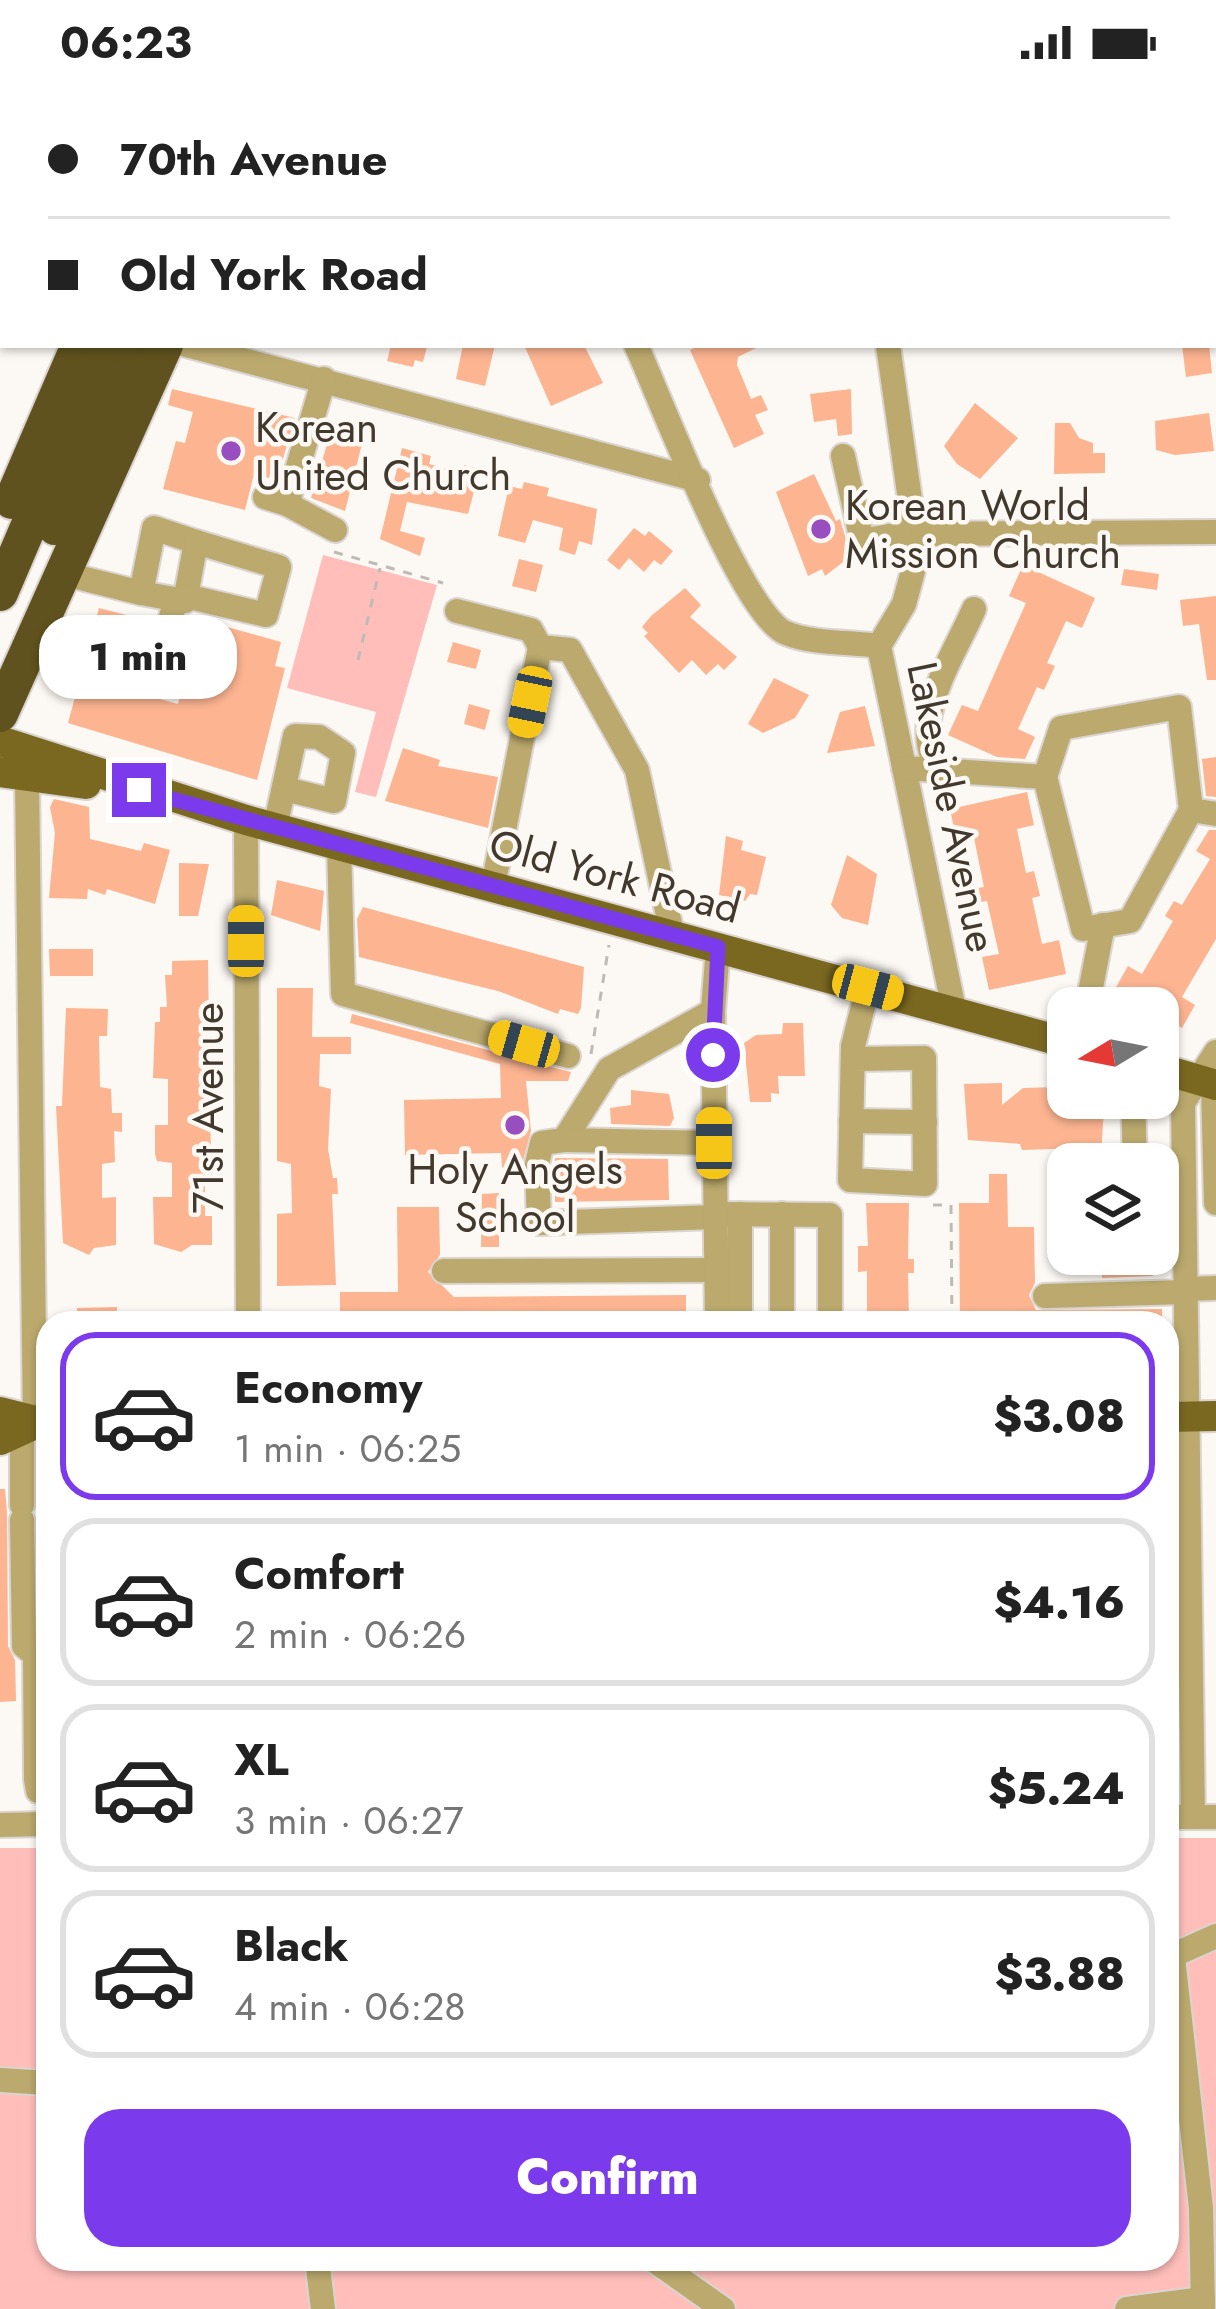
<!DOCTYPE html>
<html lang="en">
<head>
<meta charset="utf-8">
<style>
	:root { --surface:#fff; --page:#f6f6f6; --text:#222; --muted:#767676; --line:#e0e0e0; --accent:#7c3aed }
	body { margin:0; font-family:Jost,sans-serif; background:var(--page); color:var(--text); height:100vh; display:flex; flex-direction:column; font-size:45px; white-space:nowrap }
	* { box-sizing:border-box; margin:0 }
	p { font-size:39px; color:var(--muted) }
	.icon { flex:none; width:66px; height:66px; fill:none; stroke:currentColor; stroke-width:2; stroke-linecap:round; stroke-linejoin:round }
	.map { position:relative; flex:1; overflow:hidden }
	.details { position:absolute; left:36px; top:1227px; width:1143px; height:960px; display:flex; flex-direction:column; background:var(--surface); border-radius:36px; box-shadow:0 3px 9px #0004 }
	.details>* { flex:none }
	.banner { position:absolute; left:0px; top:0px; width:1218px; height:264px; box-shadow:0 3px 9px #0004; display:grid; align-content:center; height:264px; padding:0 48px; background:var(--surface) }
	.needle { width:78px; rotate:260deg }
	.tools { position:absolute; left:1047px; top:903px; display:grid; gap:24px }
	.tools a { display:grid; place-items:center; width:132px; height:132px; border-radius:24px; background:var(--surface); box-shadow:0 3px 9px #0004; font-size:60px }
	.end { position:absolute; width:54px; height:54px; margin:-27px; border:15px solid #7c3aed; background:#fff; box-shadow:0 0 0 6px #fff }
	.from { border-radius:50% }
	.bubble { position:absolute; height:84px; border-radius:36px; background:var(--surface); box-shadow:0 3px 9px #0004; font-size:39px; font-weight:800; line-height:84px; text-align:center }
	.car { position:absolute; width:36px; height:72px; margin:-36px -18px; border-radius:15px; box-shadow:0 0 9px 3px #0007; background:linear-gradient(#f5c518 24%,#345 0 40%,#f5c518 0 76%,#345 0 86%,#f5c518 0) }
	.banner b { display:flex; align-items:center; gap:42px; height:114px; font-size:45px }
	.banner b+b { border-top:3px solid var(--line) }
	.banner i { width:30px; height:30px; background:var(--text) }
	ul { padding:21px 0 0; list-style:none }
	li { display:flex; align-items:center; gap:36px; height:168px; margin:0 24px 18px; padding:0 24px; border:6px solid var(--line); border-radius:36px }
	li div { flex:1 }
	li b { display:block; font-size:45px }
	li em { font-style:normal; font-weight:800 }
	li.on { border-color:var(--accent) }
	li>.icon { width:108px; height:108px; stroke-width:1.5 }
	.action { display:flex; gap:24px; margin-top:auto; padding:24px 48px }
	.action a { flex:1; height:138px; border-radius:36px; background:var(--accent); color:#fff; font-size:48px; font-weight:800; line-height:138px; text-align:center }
	.status { display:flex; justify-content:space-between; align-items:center; height:84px; padding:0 60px; background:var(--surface); direction:ltr }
	.status svg { height:33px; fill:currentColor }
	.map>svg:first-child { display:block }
	.green { fill:#ffbeba }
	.building { fill:#fcb491 }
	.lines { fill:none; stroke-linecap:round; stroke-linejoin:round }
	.minor-casing { stroke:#dad5d0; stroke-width:28 }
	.major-casing { stroke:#dad5d0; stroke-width:34 }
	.highway-casing { stroke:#dad5d0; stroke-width:40 }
	.path { stroke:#c0bab4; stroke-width:3; stroke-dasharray:9 9; stroke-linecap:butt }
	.minor { stroke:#bba96d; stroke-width:24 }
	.major { stroke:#7b6820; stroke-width:30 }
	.highway { stroke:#60521e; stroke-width:36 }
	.route { stroke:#7c3aed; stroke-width:15 }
	.poi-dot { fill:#994ec0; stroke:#fcf8f3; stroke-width:4.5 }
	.labels { text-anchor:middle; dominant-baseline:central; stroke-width:9; stroke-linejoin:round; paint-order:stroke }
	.poi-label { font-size:42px; fill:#41382e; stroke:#fcf8f3; text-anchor:start }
	.street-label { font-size:42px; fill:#41382e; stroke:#fcf8f3 }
</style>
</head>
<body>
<div class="status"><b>06:23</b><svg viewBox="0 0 49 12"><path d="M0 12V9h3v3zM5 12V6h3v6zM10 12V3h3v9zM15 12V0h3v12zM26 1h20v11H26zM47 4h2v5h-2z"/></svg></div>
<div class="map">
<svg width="1216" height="2225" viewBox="0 0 1216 2225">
	<rect width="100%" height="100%" fill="#fcf8f3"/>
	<g class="green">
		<polygon points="323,471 437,501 376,713 355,708 376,628 287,604"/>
		<polygon points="1167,1754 1216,1754 1216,2225 0,2225 0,1764 48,1764 48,2175 1167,2175"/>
	</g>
	<g class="building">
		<polygon points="391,261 427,263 423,278 415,276 413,283 387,277"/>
		<polygon points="463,261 495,261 485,302 456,295"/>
		<polygon points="524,261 584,261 603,299 551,322"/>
		<polygon points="700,261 762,261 738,273 737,281 751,315 761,311 768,326 755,331 764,350 734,364 690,266"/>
		<polygon points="1182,261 1209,261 1212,289 1186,293"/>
		<polygon points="172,305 295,334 279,388 271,386 269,394 254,390 245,426 163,405 176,357 185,359 193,328 168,321"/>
		<polygon points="851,305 852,350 838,352 836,335 814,338 810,310"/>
		<polygon points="975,319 1018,354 980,395 957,380 944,362"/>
		<polygon points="1209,329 1214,367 1175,371 1156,366 1155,337"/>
		<polygon points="1055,339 1070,339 1079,354 1093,359 1093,369 1105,369 1105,389 1054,390"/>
		<polygon points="331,347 363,356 345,427 311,414"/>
		<polygon points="402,364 431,372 429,380 462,389 464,381 480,385 468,430 407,418 400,447 425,454 420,472 380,455"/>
		<polygon points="814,390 836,437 840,435 851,472 825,492 822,485 808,492 776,408"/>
		<polygon points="524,398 549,404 547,412 597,425 592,461 579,457 575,471 559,466 563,444 533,436 525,459 498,452 509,402 522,405"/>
		<polygon points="634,444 645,452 649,447 673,467 661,481 654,476 644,488 629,474 619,486 607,476"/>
		<polygon points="519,475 543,481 536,508 512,502"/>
		<polygon points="1023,481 1095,514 1082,544 1066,537 1047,579 1055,582 1044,606 1037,603 1018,645 1035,653 1025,675 997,673 948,651 962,621 978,627 1000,577 1026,519 1009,512"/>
		<polygon points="1124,485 1159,490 1157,506 1121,501"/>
		<polygon points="685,504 701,521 690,533 737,573 724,586 718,580 706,591 692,576 679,589 644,552 648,549 642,543 651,532"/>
		<polygon points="1216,512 1216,596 1207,596 1199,540 1183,542 1180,516"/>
		<polygon points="99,524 150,537 131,607 178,620 187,585 180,564 193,554 198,535 281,558 275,582 285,584 257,696 68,639"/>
		<polygon points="453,558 481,566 476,585 447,578"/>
		<polygon points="774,594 809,611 795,634 763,649 748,640"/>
		<polygon points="469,620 490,626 485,646 464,640"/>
		<polygon points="865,622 875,662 827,669 840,628"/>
		<polygon points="403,664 440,676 438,682 498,693 488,744 385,717"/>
		<polygon points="1216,673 1216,713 1206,712 1202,675"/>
		<polygon points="1027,708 1034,741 1017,745 1026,789 1034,787 1040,812 1032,814 1042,860 1059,856 1066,890 989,906 982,873 999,870 987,817 975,819 973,805 984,803 974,754 957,758 950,725"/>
		<polygon points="54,715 89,723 90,755 141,767 144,759 170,766 155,820 107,805 105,811 88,805 87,815 49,814 55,749 50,723"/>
		<polygon points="1209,746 1216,746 1216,855 1182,913 1195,921 1182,944 1158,930 1158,924 1147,924 1115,905 1128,882 1142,890 1173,837 1165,832 1174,817 1182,821 1210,775 1196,767"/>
		<polygon points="726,752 743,757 741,766 766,773 757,811 750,810 745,817 719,811"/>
		<polygon points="847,771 877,790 868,841 842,834 831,821"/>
		<polygon points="179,779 209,780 198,832 179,832"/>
		<polygon points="277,796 324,807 320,847 271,831"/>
		<polygon points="363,823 584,883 581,924 578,930 560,925 558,930 498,907 359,873 357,835"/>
		<polygon points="49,865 93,865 93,892 50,892"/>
		<polygon points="208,876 211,1076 205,1076 205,1132 212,1132 212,1161 192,1161 181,1168 154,1160 153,1113 172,1113 172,1079 157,1077 155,1070 155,1041 168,1041 168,995 153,994 155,938 160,938 160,923 167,923 165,891 172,891 172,877"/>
		<polygon points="277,904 313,904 312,953 351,953 351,970 320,970 319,1002 331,1005 328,1065 333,1094 337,1094 338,1110 332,1110 336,1201 277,1202 277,1130 292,1129 291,1080 277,1077"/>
		<polygon points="66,924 108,925 107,952 99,952 100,1003 111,1005 112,1029 122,1029 122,1048 114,1047 115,1078 102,1080 102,1114 116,1113 116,1161 94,1164 89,1171 63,1159 56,1022 62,1022"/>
		<polygon points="352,930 571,988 568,997 526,997 531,1047 521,1084 502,1084 501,1069 405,1071 404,1016 501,1014 500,980 350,939"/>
		<polygon points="783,939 803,939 805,992 778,992 779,1010 771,1009 771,1018 750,1018 744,959 756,951 782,950"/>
		<polygon points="1002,999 1002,1021 1023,1004 1059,1003 1059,1022 1104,1025 1101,1071 1084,1071 1084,1064 1022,1066 1020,1060 968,1056 964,1000"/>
		<polygon points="631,1006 669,1010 674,1034 670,1042 611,1040 610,1024 631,1021"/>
		<polygon points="555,1074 668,1075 669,1116 555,1118"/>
		<polygon points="989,1090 1007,1090 1008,1143 1034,1143 1035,1199 1029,1211 1036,1226 1162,1225 1162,1239 960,1239 959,1119 989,1119"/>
		<polygon points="499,1109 499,1163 481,1163 482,1110"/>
		<polygon points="866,1119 909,1119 908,1175 914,1175 914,1189 908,1189 909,1239 867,1239 867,1187 858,1188 858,1162 868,1162"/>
		<polygon points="397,1123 439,1123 440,1171 428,1188 454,1213 686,1211 686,1239 340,1239 340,1208 398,1208"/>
		<polygon points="1102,1170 1152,1170 1153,1192 1102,1194"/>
		<polygon points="117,1223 117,1239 77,1239 77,1224"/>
		<polygon points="38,1399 48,1399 48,1523 40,1523"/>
		<polygon points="0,1405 5,1405 7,1429 8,1562 15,1576 16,1617 0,1618"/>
	</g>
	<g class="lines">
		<defs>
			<g id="minor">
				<polyline points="515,0 517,3"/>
				<polyline points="855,0 855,3"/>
				<polyline points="159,3 161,0"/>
				<polyline points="0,213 3,213"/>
				<polyline points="186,261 698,396"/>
				<path d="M636,261c24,52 106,270 150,288 26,11 65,9 93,13"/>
				<polyline points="888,261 912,430 923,450 904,520 879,562 954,926"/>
				<polyline points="843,372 862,457 921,446"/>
				<polyline points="265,413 287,420 324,295"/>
				<polyline points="287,420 335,446"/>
				<polyline points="923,450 1216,448"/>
				<polyline points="61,489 141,509 154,444 196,458 185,517 141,509"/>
				<polyline points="186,512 266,531 279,483 196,458"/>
				<polyline points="457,527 531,546 540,563"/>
				<polyline points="158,580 176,515"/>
				<polyline points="904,684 1045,693 1083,845 1130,837 1191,726 1216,730"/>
				<path d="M939,686c-32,-48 15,-114 35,-161"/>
				<polyline points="1045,693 1061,644 1179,623 1191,726"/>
				<polyline points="27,694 35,1340"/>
				<polyline points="246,736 248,1239"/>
				<polyline points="275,744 295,652 319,653 343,669 334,717 285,705"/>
				<polyline points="339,761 343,910 568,972"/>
				<polyline points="493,802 540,563 570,566 637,686 672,850"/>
				<polyline points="1087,924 1103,841"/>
				<polyline points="713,927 609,985 564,1056 542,1059 537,1080 539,1139 715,1133"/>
				<polyline points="853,975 924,974 925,1100 850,1096 853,962 868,903"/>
				<polyline points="1213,1000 1216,1119"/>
				<polyline points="1133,1014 1135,1080"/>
				<polyline points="851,1037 925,1038"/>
				<polyline points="564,1056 714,1059"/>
				<polyline points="1158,1105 1184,1104"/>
				<polyline points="715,1130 830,1131 830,1239"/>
				<polyline points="740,1130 740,1239"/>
				<polyline points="782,1130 782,1239"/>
				<polyline points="1063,1143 1068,1142"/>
				<polyline points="444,1187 716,1186"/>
				<polyline points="1185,1205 1216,1204"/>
				<polyline points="1045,1212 1186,1208"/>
				<polyline points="717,1239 713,927 718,863"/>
				<polyline points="22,1349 22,1421"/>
				<polyline points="22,1436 24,1562 35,1571 36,1695 38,1707 48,1707"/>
				<polyline points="1167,1733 1216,1733"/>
				<polyline points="1193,1733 1183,1019 1216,968"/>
				<polyline points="0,1741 48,1740"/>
				<polyline points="1173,1873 1201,2124 1203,2225"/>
				<polyline points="1167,1874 1216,1852"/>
				<polyline points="0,1996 48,1999"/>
				<polyline points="317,2175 323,2225"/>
				<polyline points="652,2175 723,2225"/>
				<polyline points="1127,2225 1203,2215"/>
			</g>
			<g id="major">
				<polyline points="0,657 246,736 1068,959"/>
				<polyline points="0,688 86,700"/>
				<polyline points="1158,984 1216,1001"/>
				<polyline points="0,1328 48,1340"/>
				<polyline points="1167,1333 1216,1332"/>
				<polyline points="0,1356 35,1340"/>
			</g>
			<g id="highway">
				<polyline points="247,3 249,0"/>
				<polyline points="291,3 293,0"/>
				<polyline points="12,417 79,261"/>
				<polyline points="55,443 137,261"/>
				<polyline points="0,509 106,261"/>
				<polyline points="0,630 165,261"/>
			</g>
		</defs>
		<use href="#minor" class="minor-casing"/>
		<use href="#major" class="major-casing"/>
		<use href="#highway" class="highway-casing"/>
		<g class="path">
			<polyline points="334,468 443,499"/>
			<polyline points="358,576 380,484"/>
			<polyline points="591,970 609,861"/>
			<polyline points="933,1121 951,1121 952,1239"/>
		</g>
		<use href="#minor" class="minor"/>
		<use href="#major" class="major"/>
		<use href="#highway" class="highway"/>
	</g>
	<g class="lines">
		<polyline class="route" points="139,706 718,863 713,971"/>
	</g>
	<g class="poi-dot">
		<circle cx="231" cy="367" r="12"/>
		<circle cx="821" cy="445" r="12"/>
		<circle cx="515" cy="1041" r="12"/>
	</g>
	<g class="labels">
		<g class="poi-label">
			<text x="255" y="343">Korean<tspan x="255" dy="48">United Church</tspan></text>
			<text x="845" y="421">Korean World<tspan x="845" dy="48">Mission Church</tspan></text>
			<text x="515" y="1085" text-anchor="middle">Holy Angels<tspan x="515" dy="48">School</tspan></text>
		</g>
		<g class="street-label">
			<text transform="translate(952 723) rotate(78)">Lakeside Avenue</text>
			<text transform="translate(615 792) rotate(15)">Old York Road</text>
			<text transform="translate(208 1024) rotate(-90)">71st Avenue</text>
		</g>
	</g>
</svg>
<div class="tools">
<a><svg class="needle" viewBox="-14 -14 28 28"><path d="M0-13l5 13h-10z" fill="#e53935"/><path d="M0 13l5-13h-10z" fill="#767676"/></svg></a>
<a><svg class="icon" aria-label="layers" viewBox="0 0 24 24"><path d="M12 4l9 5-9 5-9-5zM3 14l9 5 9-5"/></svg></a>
</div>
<i class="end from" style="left:713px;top:971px"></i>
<i class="end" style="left:139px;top:706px"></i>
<div class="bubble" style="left:39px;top:531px;width:198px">1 min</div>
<i class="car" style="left:530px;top:618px;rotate:192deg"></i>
<i class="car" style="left:246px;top:857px;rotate:0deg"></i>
<i class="car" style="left:868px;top:903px;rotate:105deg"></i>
<i class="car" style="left:524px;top:960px;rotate:286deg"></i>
<i class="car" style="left:714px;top:1059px;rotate:0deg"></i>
<div class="banner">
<b><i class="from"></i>70th Avenue</b>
<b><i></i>Old York Road</b>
</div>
<section class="details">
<ul>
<li class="on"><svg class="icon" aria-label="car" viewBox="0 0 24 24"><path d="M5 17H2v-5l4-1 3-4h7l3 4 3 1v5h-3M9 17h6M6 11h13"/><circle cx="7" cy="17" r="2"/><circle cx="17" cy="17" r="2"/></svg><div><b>Economy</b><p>1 min · 06:25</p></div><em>$3.08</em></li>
<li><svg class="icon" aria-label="car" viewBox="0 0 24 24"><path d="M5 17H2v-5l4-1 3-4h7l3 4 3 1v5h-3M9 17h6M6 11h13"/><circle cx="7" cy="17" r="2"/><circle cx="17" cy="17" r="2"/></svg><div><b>Comfort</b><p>2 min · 06:26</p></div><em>$4.16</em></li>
<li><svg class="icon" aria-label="car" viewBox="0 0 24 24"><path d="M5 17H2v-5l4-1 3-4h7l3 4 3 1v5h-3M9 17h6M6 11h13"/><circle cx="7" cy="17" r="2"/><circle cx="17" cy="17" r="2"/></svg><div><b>XL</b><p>3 min · 06:27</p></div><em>$5.24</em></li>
<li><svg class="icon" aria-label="car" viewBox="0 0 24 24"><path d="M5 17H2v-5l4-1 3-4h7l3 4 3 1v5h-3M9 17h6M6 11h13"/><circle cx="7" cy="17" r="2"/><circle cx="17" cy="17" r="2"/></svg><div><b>Black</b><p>4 min · 06:28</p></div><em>$3.88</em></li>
</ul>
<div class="action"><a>Confirm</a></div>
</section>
</div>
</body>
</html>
